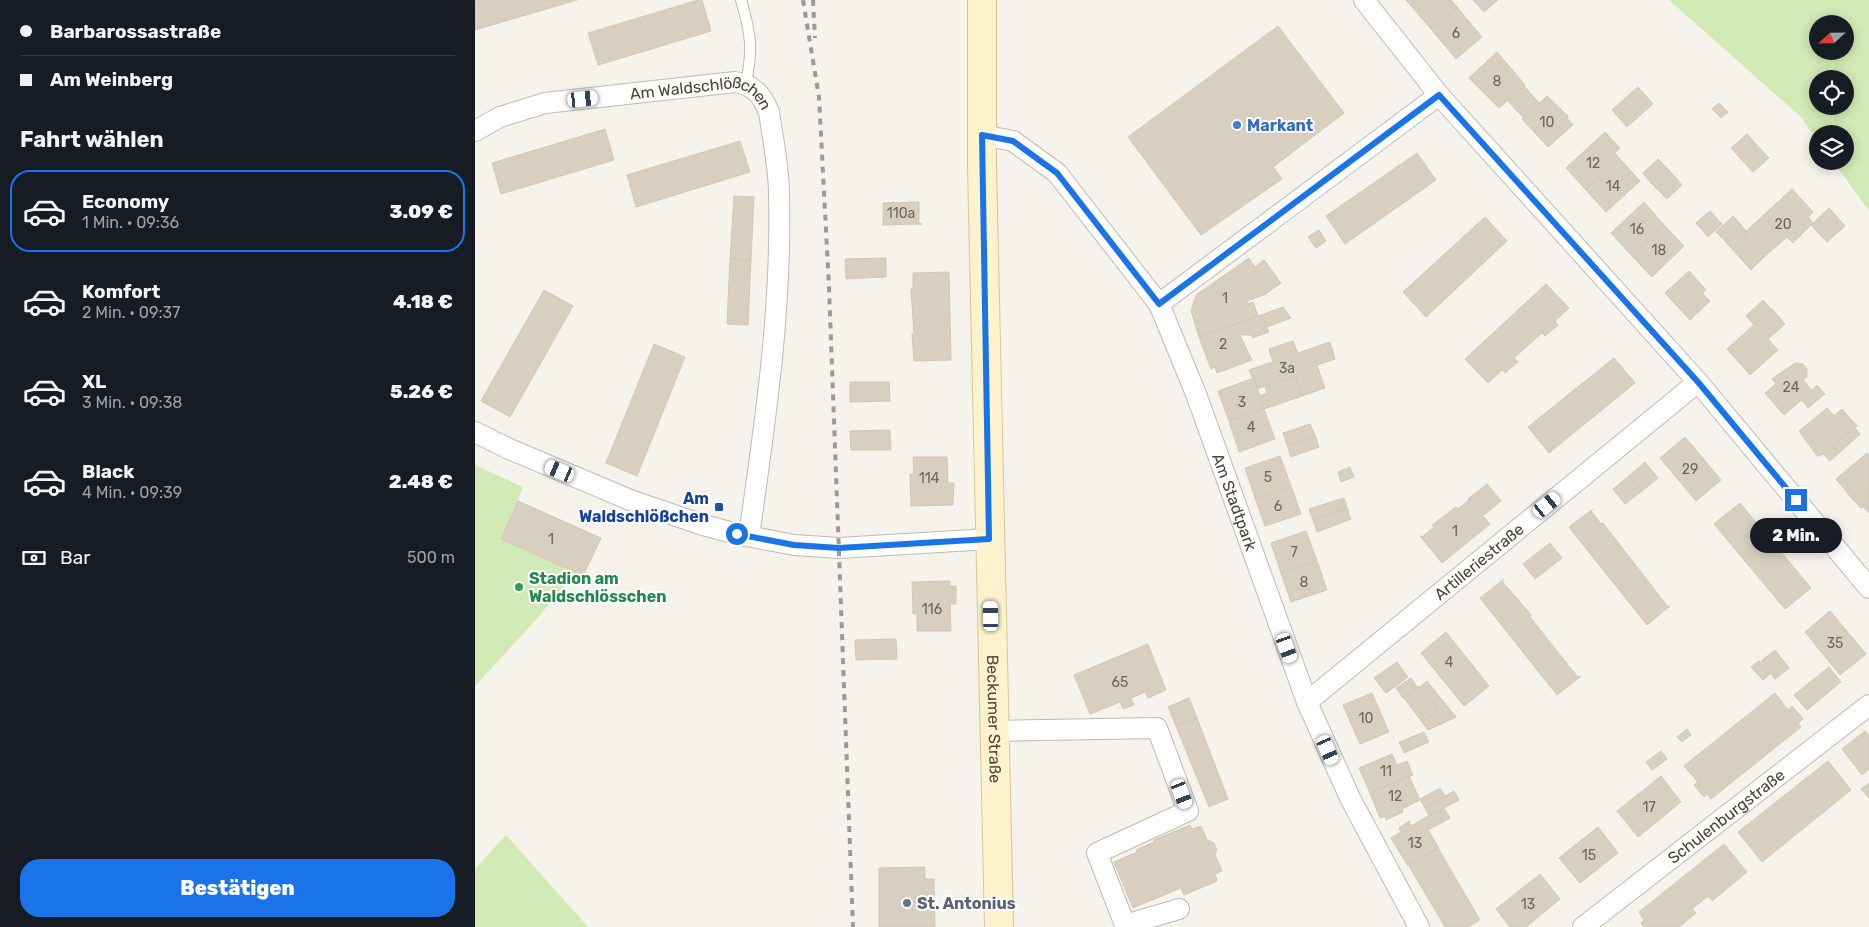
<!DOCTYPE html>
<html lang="de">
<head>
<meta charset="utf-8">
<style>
	:root { --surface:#171b24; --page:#242831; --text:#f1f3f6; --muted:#9ea1a6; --line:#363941; --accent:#1a73e8 }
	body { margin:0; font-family:Rubik,sans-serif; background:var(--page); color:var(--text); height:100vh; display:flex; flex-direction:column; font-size:19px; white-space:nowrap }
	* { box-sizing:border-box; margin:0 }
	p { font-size:16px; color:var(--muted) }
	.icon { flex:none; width:28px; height:28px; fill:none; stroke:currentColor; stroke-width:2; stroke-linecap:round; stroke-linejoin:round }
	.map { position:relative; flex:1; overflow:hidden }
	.drawer { display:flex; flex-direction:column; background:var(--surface); width:475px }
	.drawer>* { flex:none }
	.hud { display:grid; align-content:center; height:110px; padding:0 20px; background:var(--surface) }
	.needle { width:32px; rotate:248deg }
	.buttons { position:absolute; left:1334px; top:15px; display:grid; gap:10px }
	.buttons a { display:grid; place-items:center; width:45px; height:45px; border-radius:50%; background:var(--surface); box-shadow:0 2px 12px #0003; font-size:25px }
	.end { position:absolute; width:22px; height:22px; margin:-11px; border:6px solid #1a73e8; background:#fff; box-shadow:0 0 0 2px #fff }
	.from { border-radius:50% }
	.bubble { position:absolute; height:35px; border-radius:18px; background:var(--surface); box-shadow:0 2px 12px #0003; font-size:16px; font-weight:800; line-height:35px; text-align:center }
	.car { position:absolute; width:15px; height:30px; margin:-15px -8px; border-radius:6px; box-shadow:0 0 4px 1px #0007; background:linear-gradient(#fff 24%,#345 0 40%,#fff 0 76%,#345 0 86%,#fff 0) }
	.hud b { display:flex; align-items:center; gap:18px; height:48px; font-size:19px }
	.hud b+b { border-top:1px solid var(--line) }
	.hud i { width:12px; height:12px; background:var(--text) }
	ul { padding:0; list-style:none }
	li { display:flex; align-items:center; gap:15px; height:82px; margin:0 10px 8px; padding:0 10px; border:2px solid transparent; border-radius:20px }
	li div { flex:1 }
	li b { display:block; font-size:19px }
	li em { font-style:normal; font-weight:800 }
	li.selected { border-color:var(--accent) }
	li>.icon { width:45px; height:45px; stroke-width:1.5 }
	h2 { padding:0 20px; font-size:22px; line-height:60px }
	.pay { display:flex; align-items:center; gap:12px; height:55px; padding:0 20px; font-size:19px }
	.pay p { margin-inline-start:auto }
	.action { display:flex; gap:10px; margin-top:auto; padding:10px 20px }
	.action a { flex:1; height:58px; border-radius:20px; background:var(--accent); color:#fff; font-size:20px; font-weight:800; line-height:58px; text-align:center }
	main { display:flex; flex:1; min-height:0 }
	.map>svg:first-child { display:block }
	.green { fill:#d2eab5; fill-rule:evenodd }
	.building { fill:#d8cfc1; stroke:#d3c7b4 }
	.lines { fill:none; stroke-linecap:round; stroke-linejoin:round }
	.lane-casing { stroke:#c2bbae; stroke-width:12 }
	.street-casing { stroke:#c2bbae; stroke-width:22 }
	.secondary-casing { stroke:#d6c79b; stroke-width:30 }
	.lane { stroke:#fff; stroke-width:10 }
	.street { stroke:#fff; stroke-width:20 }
	.secondary { stroke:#fff3cd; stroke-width:28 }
	.rail { stroke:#9a9a9a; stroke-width:4; stroke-dasharray:6 6; stroke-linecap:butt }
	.route { stroke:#1a73e8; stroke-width:6 }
	.shop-dot { fill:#3f7fe0; stroke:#fff; stroke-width:2 }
	.transit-dot { fill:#1a4fb4; stroke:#fff; stroke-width:2 }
	.leisure-dot { fill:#2e9e5b; stroke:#fff; stroke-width:2 }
	.worship-dot { fill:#6b7280; stroke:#fff; stroke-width:2 }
	.labels { text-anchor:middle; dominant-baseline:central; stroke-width:4; stroke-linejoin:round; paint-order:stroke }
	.number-label { font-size:14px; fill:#6e675b }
	.street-label { font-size:16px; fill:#4b4439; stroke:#fff }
	.shop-label { font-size:16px; font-weight:bold; fill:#366cbe; stroke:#fff; text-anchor:start }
	.transit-label { font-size:16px; font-weight:bold; fill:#164399; stroke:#fff; text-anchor:end }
	.leisure-label { font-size:16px; font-weight:bold; fill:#27864d; stroke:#fff; text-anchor:start }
	.worship-label { font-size:16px; font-weight:bold; fill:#5b616d; stroke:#fff; text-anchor:start }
</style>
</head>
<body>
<main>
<section class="drawer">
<div class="hud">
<b><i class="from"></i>Barbarossastraße</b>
<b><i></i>Am Weinberg</b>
</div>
<h2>Fahrt wählen</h2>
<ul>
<li class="selected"><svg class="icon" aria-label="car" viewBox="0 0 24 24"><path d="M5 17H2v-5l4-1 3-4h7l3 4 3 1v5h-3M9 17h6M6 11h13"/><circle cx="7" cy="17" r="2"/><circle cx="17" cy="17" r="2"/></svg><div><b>Economy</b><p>1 Min. · 09:36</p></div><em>3.09 €</em></li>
<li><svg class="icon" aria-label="car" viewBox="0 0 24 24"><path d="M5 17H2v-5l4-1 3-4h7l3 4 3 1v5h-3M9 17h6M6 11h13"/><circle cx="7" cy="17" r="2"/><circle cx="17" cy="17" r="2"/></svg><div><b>Komfort</b><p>2 Min. · 09:37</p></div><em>4.18 €</em></li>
<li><svg class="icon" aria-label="car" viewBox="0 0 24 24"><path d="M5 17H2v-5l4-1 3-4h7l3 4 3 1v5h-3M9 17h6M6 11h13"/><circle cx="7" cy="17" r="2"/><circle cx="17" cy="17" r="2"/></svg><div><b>XL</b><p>3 Min. · 09:38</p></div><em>5.26 €</em></li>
<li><svg class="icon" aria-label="car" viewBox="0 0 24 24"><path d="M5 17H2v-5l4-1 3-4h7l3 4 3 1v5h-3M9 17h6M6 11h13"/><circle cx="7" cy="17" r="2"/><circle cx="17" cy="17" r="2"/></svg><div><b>Black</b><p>4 Min. · 09:39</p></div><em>2.48 €</em></li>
</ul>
<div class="pay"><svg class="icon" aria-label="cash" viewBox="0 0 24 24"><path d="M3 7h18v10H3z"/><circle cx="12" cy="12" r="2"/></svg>Bar<p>500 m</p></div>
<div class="action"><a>Bestätigen</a></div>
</section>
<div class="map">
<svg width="1394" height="927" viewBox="0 0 1394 927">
	<rect width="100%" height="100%" fill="#f6f3ec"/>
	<g class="green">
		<path d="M1194,0h200v211l-36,-50h12v-27h-28v6l-16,-23zM1342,24h28v27h-28zM1342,79h28v27h-28z"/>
		<polygon points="0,465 48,487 26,539 100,573 59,622 0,686"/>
		<polygon points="31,835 113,927 0,927 0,869"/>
	</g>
	<g class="building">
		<polygon points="0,0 102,0 0,30"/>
		<polygon points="223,0 227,0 236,31 123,65 113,33"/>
		<polygon points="931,0 976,0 982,7 956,29"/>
		<polygon points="998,0 1023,0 1009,12"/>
		<polygon points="982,7 1007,37 981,59 956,29"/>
		<polygon points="803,26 869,113 798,167 807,179 726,235 653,137"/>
		<polygon points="1022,52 1050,85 1024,108 994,78"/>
		<polygon points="1049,86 1057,95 1041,110 1033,101"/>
		<polygon points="1163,87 1178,104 1152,127 1137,110"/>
		<polygon points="1057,95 1064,103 1048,117 1041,110"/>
		<polygon points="1072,96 1093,116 1092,118 1098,125 1073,147 1047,119"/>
		<polygon points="1244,103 1253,112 1246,118 1237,109"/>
		<polygon points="130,129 139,160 26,194 17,163"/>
		<polygon points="1130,132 1145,148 1140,153 1145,159 1111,190 1091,168"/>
		<polygon points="1272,134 1279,142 1264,157 1256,148"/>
		<polygon points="265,141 275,172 161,207 152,175"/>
		<polygon points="1279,142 1294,158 1278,172 1264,157"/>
		<polygon points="942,153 961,180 870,244 851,216"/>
		<polygon points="1145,159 1165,181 1131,212 1111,190"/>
		<polygon points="1183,159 1192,168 1176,183 1168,173"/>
		<polygon points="1192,168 1207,185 1192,199 1176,183"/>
		<polygon points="1317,189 1338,212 1333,217 1338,223 1318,243 1312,237 1289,257 1268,234"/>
		<polygon points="259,196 279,197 276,260 255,259"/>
		<polygon points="444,202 444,224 447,224 407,225 408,225 408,203"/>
		<polygon points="1169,202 1189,225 1156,255 1136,233"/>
		<polygon points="1354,208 1370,226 1352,242 1336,225"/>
		<polygon points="1235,211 1247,224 1233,237 1221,223"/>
		<polygon points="1258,216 1266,225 1249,240 1241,232"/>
		<polygon points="1010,217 1032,241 951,317 928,292"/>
		<polygon points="1189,225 1209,246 1177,277 1156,255"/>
		<polygon points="1266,225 1271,231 1268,234 1289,257 1276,270 1249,240"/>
		<polygon points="844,230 851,241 841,248 833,237"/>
		<polygon points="411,258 411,277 371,279 370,259"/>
		<polygon points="774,258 780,267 789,260 806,283 789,295 772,301 773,304 778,302 783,316 724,337 716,311 721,295"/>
		<polygon points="255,259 276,260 273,325 252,324"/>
		<polygon points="1214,271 1231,290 1227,293 1235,301 1215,320 1190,293"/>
		<polygon points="474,272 476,360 439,361 437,334 439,334 436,289 438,289 438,273"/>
		<polygon points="1071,284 1094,308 1080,321 1083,325 1070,336 1067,333 1039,358 1043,362 1030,373 1027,370 1013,383 990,359"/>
		<polygon points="69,290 98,306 35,417 6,401"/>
		<polygon points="1288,300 1296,309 1279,325 1271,316"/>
		<polygon points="808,307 816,318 792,327 786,315"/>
		<polygon points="1297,309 1310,324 1293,339 1303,350 1275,375 1252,349"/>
		<polygon points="786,315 794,332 777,338 777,335 765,335 777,360 742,373 740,367 736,369 724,337"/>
		<polygon points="818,341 823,353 798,362 794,349"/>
		<polygon points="855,342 860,359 842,365 850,388 827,396 820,376 782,389 774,370"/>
		<polygon points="179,344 210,357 162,476 131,463"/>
		<polygon points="1139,358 1160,383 1074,453 1053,427"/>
		<polygon points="1320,363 1328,364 1332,369 1332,377 1328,380 1337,391 1309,415 1290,393 1301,384 1297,379"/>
		<polygon points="820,376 827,396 789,409 785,396 792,393 790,386"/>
		<polygon points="779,378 789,409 754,421 743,391"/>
		<polygon points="375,382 414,382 415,401 375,402"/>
		<polygon points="1342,385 1350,394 1333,408 1327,400"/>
		<polygon points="1352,408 1359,416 1367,409 1382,426 1345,456 1342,456 1324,431"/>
		<polygon points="789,409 800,439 764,452 754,421"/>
		<polygon points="835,424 840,435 812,445 808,433"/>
		<polygon points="1380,428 1385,434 1355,461 1348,454"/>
		<polygon points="415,430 416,450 376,450 375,431"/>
		<polygon points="840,435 844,447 816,457 812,445"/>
		<polygon points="1210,437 1246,480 1221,501 1185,458"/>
		<polygon points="1392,453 1394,456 1394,490 1380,502 1361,479"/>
		<polygon points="805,456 816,486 780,498 770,468"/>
		<polygon points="438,457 472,457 473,483 479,483 478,505 436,506 435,474 439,474"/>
		<polygon points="1170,462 1183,478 1167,491 1154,476"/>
		<polygon points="875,467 879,477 866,482 863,472"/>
		<polygon points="1154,476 1167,491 1150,504 1138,489"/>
		<polygon points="1012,484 1026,501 1009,515 994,498"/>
		<polygon points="816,486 826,514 790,526 780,498"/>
		<polygon points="1394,490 1394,502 1386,508 1380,502"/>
		<polygon points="869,498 872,508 838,520 834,509"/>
		<polygon points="993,498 1015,524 967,563 945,536 947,537 959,527 957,525 981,507 983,509 994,500"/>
		<polygon points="43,501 126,538 108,576 26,539"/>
		<polygon points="1394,502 1394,513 1388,507"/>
		<polygon points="1265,503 1336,588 1310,609 1239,524"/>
		<polygon points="872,508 876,519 842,532 838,520"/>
		<polygon points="1118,509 1116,511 1126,524 1128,523 1193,607 1195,606 1172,625 1094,527"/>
		<polygon points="831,531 842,561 806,573 796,543"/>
		<polygon points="1075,543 1087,558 1060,579 1048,564"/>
		<polygon points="842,561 852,590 816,602 806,573"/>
		<polygon points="1029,579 1027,581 1056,615 1055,617 1093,665 1103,677 1106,676 1082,695 1005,598"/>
		<polygon points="475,581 475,586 481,586 481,604 475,604 476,631 442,631 442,614 438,614 437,582"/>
		<polygon points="1355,611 1391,654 1365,675 1330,632"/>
		<polygon points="971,632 1014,686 989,706 946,653"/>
		<polygon points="421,639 422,659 381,660 380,640"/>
		<polygon points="673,644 691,690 673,698 670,692 656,698 659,705 648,709 645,702 615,714 599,675"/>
		<polygon points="1300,650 1314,668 1300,679 1286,661"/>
		<polygon points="1284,661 1295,674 1288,680 1276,667"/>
		<polygon points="922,662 933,677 911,693 899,678"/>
		<polygon points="1354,667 1366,682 1332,710 1319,695"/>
		<polygon points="936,678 942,687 928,698 921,688"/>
		<polygon points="952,681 981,717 953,730 947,722 963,710 945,687"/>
		<polygon points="944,686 963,710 947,722 929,698"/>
		<polygon points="897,693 914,732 885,744 868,705"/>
		<polygon points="1300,693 1313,710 1317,706 1328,719 1323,723 1326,727 1236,799 1232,794 1229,797 1219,785 1223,782 1209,766"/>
		<polygon points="714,698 722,718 701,726 693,707"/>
		<polygon points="722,718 753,799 734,807 701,726"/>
		<polygon points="1212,729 1216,735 1207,742 1202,737"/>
		<polygon points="1390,731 1394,736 1394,769 1387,775 1367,749"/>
		<polygon points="949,732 954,742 929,753 924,742"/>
		<polygon points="1186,751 1192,759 1177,770 1171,762"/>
		<polygon points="917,754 922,765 932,761 938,775 895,793 884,768"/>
		<polygon points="1353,761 1376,790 1287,862 1263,832"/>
		<polygon points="934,776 945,800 927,809 928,812 911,820 910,816 905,818 895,793"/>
		<polygon points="1186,776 1206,802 1163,837 1142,811"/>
		<polygon points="1394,783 1394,798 1386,789"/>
		<polygon points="965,788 970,796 950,808 945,799"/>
		<polygon points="979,791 984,800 969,808 975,818 968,822 962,811 954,816 950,808"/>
		<polygon points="962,811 968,822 953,830 964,848 933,866 916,838 926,832 924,828 934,821 936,826"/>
		<polygon points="715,825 717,829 726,826 732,840 739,843 742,850 740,855 747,871 740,874 742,881 709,895 706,888 658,908 639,862 662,852 661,850 679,842 679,840"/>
		<polygon points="1123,827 1143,853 1105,883 1084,858"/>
		<polygon points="1249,844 1272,872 1237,901 1233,896 1217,909 1221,913 1204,927 1169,927 1166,923 1169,920 1164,912"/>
		<polygon points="963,848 1005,920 993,927 970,927 934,866"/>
		<polygon points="450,867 450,879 459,879 460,927 404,927 404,868"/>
		<polygon points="1065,874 1085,899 1051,927 1035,927 1021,909"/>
	</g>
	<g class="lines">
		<defs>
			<path id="lane" d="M266,0c10,34 12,49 5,83"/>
			<g id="street">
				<polyline points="889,0 964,95 1223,382 1394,588"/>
				<path id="s1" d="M0,131l25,-14 45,-14 190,-21c19,3 27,13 34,30 4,27 10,56 10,83 3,115 -14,228 -30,341"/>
				<path id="s2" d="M507,135l31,6 44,32 102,131 37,90 111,308 43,96 69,129"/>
				<polyline points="684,304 964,95"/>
				<polyline points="0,432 32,448 155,500 228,525 262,534 319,545 364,548 514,539"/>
				<path id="s3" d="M832,702l391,-320"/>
				<polyline points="518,731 682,728 713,811 622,853 650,925 704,909"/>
				<path id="s4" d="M1108,927l286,-222"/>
			</g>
			<g id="secondary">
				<path id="s5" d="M507,0v166l17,761"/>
			</g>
		</defs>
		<use href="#lane" class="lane-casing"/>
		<use href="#street" class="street-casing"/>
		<use href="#secondary" class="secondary-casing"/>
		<use href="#lane" class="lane"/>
		<use href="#street" class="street"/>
		<use href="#secondary" class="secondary"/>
		<g class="rail">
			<polyline points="328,0 344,97 354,287 378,927"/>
			<polyline points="338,0 340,38"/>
		</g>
	</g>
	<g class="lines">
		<polyline class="route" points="262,534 319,545 364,548 514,539 507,135 538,141 582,173 684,304 964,95 1223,382 1321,500"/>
	</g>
	<circle class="shop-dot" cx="762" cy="125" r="5"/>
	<rect class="transit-dot" x="239" y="502" width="10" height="10" rx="2.5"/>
	<circle class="leisure-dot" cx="44" cy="587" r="5"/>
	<circle class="worship-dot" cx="432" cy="903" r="5"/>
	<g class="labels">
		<g class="number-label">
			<text x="981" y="33">6</text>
			<text x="1022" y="81">8</text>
			<text x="1072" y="122">10</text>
			<text x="1118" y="163">12</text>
			<text x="1138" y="186">14</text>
			<text x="426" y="213">110a</text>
			<text x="1308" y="224">20</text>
			<text x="1162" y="229">16</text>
			<text x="1184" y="250">18</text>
			<text x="750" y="298">1</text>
			<text x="748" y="344">2</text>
			<text x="812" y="368">3a</text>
			<text x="1316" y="387">24</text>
			<text x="767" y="402">3</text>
			<text x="776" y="427">4</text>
			<text x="1215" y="469">29</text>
			<text x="793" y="477">5</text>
			<text x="454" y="478">114</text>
			<text x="803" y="506">6</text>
			<text x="980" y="531">1</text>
			<text x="76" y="539">1</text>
			<text x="819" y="552">7</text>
			<text x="829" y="582">8</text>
			<text x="457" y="609">116</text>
			<text x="1360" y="643">35</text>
			<text x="974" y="662">4</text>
			<text x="645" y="682">65</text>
			<text x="891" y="718">10</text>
			<text x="911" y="771">11</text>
			<text x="920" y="796">12</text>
			<text x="1174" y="807">17</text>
			<text x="940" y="843">13</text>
			<text x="1114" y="855">15</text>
			<text x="1053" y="904">13</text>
		</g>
		<g class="street-label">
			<text stroke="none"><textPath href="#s1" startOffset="236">Am Waldschlößchen</textPath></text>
			<text stroke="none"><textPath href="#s2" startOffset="464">Am Stadtpark</textPath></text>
			<text stroke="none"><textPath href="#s3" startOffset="222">Artilleriestraße</textPath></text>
			<text stroke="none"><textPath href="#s5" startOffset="719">Beckumer Straße</textPath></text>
			<text stroke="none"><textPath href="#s4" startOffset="181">Schulenburgstraße</textPath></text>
		</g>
		<g class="shop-label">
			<text x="772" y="125">Markant</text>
		</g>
		<g class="transit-label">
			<text x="234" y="498">Am<tspan x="234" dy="18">Waldschlößchen</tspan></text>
		</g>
		<g class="leisure-label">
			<text x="54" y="578">Stadion am<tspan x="54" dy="18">Waldschlösschen</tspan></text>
		</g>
		<g class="worship-label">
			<text x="442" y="903">St. Antonius</text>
		</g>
	</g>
</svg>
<div class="buttons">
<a><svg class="needle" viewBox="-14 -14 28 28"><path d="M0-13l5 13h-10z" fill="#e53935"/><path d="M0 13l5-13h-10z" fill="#9ea1a6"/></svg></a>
<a><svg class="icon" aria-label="locate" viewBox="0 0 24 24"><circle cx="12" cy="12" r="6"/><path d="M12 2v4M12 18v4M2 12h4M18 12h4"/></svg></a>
<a><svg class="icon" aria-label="layers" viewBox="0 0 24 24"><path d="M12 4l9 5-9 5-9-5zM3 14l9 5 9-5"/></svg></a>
</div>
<i class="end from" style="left:262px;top:534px"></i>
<i class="end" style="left:1321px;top:500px"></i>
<div class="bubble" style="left:1275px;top:518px;width:92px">2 Min.</div>
<i class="car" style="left:108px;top:99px;rotate:84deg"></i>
<i class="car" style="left:85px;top:471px;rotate:293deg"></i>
<i class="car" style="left:1072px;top:505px;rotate:51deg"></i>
<i class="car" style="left:516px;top:616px;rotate:359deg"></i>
<i class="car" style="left:812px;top:648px;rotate:160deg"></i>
<i class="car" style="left:853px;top:750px;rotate:156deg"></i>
<i class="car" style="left:707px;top:794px;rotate:159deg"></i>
</div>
</main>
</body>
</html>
